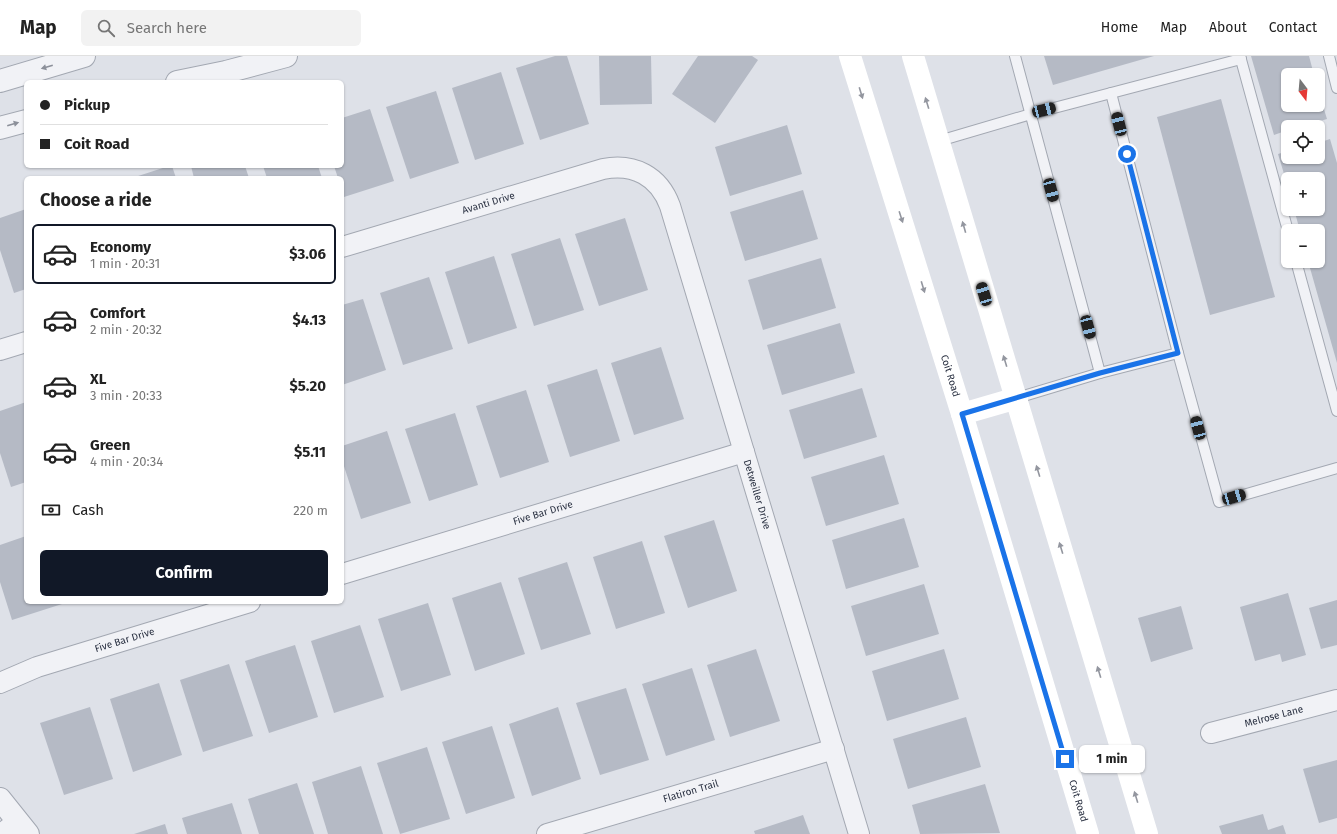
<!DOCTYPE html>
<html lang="en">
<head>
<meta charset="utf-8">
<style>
	:root { --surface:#fff; --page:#f2f2f2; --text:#222; --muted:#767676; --line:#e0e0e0; --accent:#111827 }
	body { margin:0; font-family:"Fira Sans",sans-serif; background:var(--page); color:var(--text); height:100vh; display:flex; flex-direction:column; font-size:15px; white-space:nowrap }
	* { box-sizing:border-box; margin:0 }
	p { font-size:13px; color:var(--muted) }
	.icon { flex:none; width:22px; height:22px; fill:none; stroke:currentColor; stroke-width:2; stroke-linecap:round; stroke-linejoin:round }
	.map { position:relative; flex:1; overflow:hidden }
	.panel { position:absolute; left:24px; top:120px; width:320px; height:428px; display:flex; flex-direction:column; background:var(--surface); border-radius:6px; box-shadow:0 1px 3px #0004 }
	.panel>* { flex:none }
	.top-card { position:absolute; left:24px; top:24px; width:320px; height:88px; border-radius:6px; box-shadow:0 1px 3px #0004; display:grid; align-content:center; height:88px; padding:0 16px; background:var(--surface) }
	.needle { width:26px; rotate:164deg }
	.controls { position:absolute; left:1281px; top:12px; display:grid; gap:8px }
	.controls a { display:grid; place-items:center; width:44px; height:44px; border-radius:6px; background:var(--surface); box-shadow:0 1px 3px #0004; font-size:20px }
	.end { position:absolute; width:18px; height:18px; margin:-9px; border:5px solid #1a73e8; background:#fff; box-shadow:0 0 0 2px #fff }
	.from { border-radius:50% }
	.bubble { position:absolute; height:28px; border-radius:6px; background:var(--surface); box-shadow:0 1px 3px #0004; font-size:13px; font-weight:700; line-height:28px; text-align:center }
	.car { position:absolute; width:12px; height:24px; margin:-12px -6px; border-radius:5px; box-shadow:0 0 3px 1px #0007; background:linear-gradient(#222 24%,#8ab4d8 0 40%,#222 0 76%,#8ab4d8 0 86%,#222 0) }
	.top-card b { display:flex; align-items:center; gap:14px; height:38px; font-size:15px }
	.top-card b+b { border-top:1px solid var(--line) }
	.top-card i { width:10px; height:10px; background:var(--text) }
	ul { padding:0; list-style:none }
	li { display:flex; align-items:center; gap:12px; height:60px; margin:0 8px 6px; padding:0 8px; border:2px solid transparent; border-radius:6px }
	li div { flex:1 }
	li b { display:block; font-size:15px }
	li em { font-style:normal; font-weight:700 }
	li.selected { border-color:var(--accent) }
	li>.icon { width:36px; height:36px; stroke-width:1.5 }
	h2 { padding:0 16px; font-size:18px; line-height:48px }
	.pay { display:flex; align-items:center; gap:10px; height:44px; padding:0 16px; font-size:15px }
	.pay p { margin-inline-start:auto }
	.cta { display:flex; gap:8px; margin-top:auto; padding:8px 16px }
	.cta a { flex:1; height:46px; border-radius:6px; background:var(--accent); color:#fff; font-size:16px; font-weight:700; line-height:46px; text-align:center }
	header { display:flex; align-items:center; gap:24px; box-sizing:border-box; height:56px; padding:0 20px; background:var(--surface); border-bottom:1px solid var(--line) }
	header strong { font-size:19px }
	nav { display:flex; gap:22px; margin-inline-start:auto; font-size:14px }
	.search { width:280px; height:36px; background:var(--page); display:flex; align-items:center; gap:10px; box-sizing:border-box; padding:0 14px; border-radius:6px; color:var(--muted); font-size:15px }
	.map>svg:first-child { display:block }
	.building { fill:#b5bac5 }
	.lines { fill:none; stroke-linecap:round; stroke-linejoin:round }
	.service-casing { stroke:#a3a8b2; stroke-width:12 }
	.minor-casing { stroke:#a3a8b2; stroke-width:22 }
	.tertiary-casing { stroke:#a3a8b2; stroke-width:24 }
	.service { stroke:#f1f2f6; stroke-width:10 }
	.minor { stroke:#f1f2f6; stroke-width:20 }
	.tertiary { stroke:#f1f2f6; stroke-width:22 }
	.secondary { stroke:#fff; stroke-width:22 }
	.oneway { fill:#8c909a }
	.oneway2 { fill:#93969f }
	.route { stroke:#1a73e8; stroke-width:5 }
	.labels { text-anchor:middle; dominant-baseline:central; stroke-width:3; stroke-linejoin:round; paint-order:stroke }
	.street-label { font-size:10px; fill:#272e3f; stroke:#eef0f6 }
</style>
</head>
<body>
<header>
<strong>Map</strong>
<div class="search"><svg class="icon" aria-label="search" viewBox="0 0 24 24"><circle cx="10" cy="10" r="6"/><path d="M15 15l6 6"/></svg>Search here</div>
<nav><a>Home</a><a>Map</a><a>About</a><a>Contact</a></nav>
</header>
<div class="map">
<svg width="1337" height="778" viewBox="0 0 1337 778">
	<rect width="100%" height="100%" fill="#dee1e8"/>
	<g class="building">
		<polygon points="555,0 567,0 589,68 540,84 516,12"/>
		<polygon points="599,0 651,0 652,48 600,49"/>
		<polygon points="698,0 752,0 758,4 715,67 672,38"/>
		<polygon points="1044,0 1154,0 1053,29"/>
		<polygon points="1251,0 1309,0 1314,19 1288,19 1288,49 1318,49 1318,34 1327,63 1300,71 1288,71 1288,74 1274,79"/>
		<polygon points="501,16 524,88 475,104 452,32"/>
		<polygon points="436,35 459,107 410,123 386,51"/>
		<polygon points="1221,43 1275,241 1210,259 1157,61"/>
		<polygon points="370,53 394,125 344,141 342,122 338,122 334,110 342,110 342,62"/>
		<polygon points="787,69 802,118 730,140 715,91"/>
		<polygon points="1330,83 1337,107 1337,307 1308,205 1318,205 1318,175 1300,175 1294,153 1318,153 1318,123 1288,123 1288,131 1278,98 1288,95 1288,101 1318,101 1318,87"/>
		<polygon points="169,110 172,110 176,122 132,122"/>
		<polygon points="191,110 245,110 249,122 194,122"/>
		<polygon points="263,110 318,110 322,122 267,122"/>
		<polygon points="803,134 818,183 745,205 730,156"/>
		<polygon points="26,153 26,233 14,237 0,194 0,162"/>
		<polygon points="625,162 648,234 599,250 575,178"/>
		<polygon points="560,182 584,254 534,270 511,198"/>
		<polygon points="494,200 517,272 468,288 445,216"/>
		<polygon points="821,202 836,252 763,274 748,224"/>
		<polygon points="429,221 453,293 403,309 380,237"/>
		<polygon points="363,243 386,314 342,329 342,249"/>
		<polygon points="840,267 855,317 782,339 767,289"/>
		<polygon points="661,291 684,363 634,379 611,307"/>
		<polygon points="597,313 620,385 570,401 547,329"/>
		<polygon points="862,332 877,381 804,403 789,354"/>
		<polygon points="526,334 549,406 500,422 476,350"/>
		<polygon points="26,346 26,426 11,431 0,397 0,355"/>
		<polygon points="455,357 478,429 429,445 405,373"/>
		<polygon points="387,375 411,447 361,463 342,404 342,390"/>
		<polygon points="884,399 899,448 826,470 811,421"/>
		<polygon points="904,462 919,511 846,533 832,484"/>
		<polygon points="714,464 737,535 688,552 664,480"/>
		<polygon points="26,480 26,546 61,546 62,548 12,564 0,526 0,489"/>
		<polygon points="642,485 665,557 616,573 593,501"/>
		<polygon points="567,506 591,578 541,594 518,522"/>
		<polygon points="501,526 525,598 475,615 452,542"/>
		<polygon points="924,528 939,578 866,600 851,550"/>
		<polygon points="1288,537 1306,599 1282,606 1280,598 1255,605 1240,551"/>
		<polygon points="1337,544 1337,589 1321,593 1309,552"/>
		<polygon points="428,547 451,619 401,635 378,563"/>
		<polygon points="1181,550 1193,593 1151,606 1138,562"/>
		<polygon points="360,569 384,641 334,657 311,585"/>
		<polygon points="295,589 318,661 269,677 245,605"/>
		<polygon points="756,593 780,665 730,681 707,609"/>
		<polygon points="944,593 959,643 887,665 872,615"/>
		<polygon points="229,608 253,680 203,696 180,624"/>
		<polygon points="692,612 715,684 666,700 642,628"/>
		<polygon points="159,627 182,699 133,716 110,643"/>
		<polygon points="626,632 649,704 600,719 576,647"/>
		<polygon points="90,651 113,723 64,739 40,667"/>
		<polygon points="558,651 581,723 532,740 509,668"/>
		<polygon points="966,661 981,711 908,733 893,683"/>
		<polygon points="492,670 515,742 466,758 442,686"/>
		<polygon points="427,691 450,763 400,778 377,707"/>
		<polygon points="1337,704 1337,762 1319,767 1303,713"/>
		<polygon points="361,710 383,778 328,778 312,726"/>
		<polygon points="297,727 314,778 259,778 248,743"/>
		<polygon points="985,728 1000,777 920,778 912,749"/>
		<polygon points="232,747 242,778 187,778 182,762"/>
		<polygon points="1263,758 1268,774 1283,769 1286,778 1222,778 1219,770"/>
		<polygon points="803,759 810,778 755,778 754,775"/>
		<polygon points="165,768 168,778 134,778"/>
	</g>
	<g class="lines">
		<defs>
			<g id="service">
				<polyline points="1015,0 1100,317"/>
				<polyline points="1240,0 1288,175"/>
				<polyline points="1329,0 1337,32"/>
				<polyline points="1111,37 1178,297"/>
				<polyline points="939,85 1031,58 1241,3"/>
				<polyline points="1296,205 1337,355"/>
				<polyline points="1017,342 1100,317 1178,297 1219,446 1337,412"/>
			</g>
			<g id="minor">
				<path id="s1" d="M342,191l261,-78c31,-6 56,7 67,37l189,628"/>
				<polyline points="0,294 26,286"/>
				<path id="s2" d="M342,518l402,-122"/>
				<path id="s3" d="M0,627l37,-16 213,-65"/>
				<path id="s4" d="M1211,677l126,-33"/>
				<polyline points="1,778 18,765"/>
				<path id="s5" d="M547,778l287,-85"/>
			</g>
			<g id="tertiary">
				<polyline points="0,25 84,0"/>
				<polyline points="177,26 226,16 286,0"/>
				<polyline points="0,72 26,65"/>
				<polyline points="0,743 28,778"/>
			</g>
		</defs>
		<use href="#service" class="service-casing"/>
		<use href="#minor" class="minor-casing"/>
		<use href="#tertiary" class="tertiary-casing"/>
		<use href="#service" class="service"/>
		<use href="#minor" class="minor"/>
		<use href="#tertiary" class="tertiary"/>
		<g class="secondary">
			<path id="s6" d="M850,0l112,358 126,420"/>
			<polyline points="913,0 1147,778"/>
			<polyline points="962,358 1017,342"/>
		</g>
	</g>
	<defs><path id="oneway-solid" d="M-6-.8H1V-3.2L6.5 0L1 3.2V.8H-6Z"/></defs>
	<g class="oneway">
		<use href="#oneway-solid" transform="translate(47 11) rotate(164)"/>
		<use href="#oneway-solid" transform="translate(13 68) rotate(-16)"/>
	</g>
	<g class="oneway2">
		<use href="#oneway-solid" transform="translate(861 37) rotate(73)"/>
		<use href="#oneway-solid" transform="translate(927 47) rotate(-107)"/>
		<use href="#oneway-solid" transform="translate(901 161) rotate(72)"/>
		<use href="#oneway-solid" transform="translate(964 171) rotate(-106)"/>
		<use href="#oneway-solid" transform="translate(923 231) rotate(73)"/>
		<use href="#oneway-solid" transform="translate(1005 305) rotate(-107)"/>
		<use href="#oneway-solid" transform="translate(1038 415) rotate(-107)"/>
		<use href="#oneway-solid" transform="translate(1061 492) rotate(-107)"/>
		<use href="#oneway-solid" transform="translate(1099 616) rotate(-107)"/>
		<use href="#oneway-solid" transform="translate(1136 741) rotate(-107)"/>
	</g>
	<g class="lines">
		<polyline class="route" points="1065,703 962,358 1100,317 1178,297 1127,98"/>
	</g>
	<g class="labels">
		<g class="street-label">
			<text stroke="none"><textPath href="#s1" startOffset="153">Avanti Drive</textPath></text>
			<text stroke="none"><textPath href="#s6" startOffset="335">Coit Road</textPath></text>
			<text stroke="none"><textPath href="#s1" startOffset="658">Detweiller Drive</textPath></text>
			<text stroke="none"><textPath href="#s2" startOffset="210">Five Bar Drive</textPath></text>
			<text stroke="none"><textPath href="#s3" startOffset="132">Five Bar Drive</textPath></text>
			<text stroke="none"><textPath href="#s4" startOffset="65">Melrose Lane</textPath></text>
			<text stroke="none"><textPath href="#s5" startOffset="150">Flatiron Trail</textPath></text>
			<text stroke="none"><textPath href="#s6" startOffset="779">Coit Road</textPath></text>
		</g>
	</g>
</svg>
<div class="controls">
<a><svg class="needle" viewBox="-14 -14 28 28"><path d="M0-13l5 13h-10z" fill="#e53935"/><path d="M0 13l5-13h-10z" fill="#767676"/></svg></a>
<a><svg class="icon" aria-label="locate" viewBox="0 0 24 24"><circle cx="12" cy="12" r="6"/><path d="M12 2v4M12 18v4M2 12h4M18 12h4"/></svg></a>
<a>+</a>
<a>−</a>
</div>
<i class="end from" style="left:1127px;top:98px"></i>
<i class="end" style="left:1065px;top:703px"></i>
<div class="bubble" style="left:1079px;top:689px;width:66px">1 min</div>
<i class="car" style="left:1044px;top:54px;rotate:76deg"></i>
<i class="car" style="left:1119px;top:68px;rotate:346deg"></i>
<i class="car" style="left:1051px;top:134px;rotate:165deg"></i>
<i class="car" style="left:984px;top:238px;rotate:343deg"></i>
<i class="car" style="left:1088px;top:271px;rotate:165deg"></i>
<i class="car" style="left:1198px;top:372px;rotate:345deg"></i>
<i class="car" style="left:1234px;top:441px;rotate:74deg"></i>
<div class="top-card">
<b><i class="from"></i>Pickup</b>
<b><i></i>Coit Road</b>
</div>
<section class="panel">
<h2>Choose a ride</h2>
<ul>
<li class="selected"><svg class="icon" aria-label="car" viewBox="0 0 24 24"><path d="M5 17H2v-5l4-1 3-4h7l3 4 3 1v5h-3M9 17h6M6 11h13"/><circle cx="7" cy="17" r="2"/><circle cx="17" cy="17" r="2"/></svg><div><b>Economy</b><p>1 min · 20:31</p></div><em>$3.06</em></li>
<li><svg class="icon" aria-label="car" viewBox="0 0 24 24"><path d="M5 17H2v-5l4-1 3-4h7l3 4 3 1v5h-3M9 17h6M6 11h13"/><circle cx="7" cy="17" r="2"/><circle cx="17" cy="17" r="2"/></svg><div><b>Comfort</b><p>2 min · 20:32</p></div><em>$4.13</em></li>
<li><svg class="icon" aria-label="car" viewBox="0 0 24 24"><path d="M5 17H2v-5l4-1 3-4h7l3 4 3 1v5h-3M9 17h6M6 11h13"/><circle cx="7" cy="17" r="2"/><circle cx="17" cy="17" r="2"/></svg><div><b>XL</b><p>3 min · 20:33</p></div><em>$5.20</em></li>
<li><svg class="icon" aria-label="car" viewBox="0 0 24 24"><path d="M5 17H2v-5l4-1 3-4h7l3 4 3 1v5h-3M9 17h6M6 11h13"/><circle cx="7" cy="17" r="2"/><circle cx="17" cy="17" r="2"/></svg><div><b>Green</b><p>4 min · 20:34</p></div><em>$5.11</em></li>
</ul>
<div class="pay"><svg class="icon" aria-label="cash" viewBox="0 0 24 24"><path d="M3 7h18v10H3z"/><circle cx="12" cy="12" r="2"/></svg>Cash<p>220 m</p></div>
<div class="cta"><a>Confirm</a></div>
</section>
</div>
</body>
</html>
